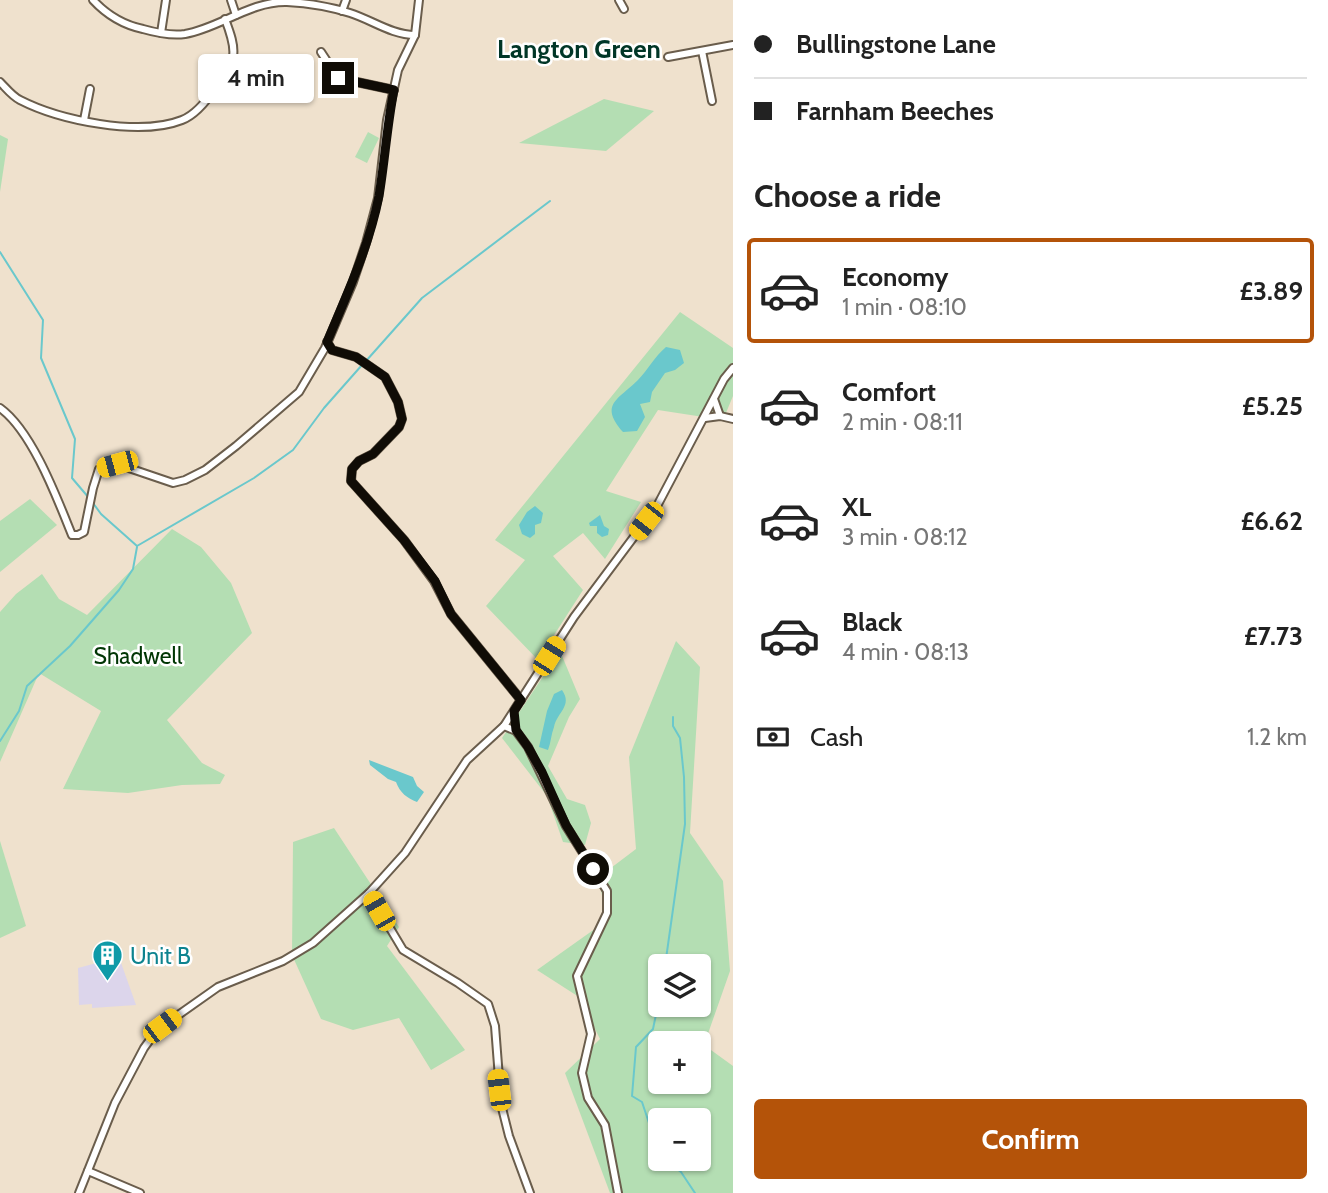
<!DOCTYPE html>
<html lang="en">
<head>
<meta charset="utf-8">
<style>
	:root { --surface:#fff; --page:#f2f2f2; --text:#222; --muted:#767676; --line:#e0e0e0; --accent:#b45309 }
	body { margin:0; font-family:Cabin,sans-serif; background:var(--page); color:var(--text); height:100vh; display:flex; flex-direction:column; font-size:26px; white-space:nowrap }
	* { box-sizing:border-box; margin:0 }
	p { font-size:23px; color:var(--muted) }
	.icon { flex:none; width:38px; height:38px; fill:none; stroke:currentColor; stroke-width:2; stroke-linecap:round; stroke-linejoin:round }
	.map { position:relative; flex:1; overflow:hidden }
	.details { display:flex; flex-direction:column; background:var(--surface); width:595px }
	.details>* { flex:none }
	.hud { display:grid; align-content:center; height:154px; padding:0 21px; background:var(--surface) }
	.controls { position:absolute; left:648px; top:954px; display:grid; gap:14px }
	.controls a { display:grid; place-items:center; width:63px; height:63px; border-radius:7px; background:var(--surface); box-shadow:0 2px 5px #0004; font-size:35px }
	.end { position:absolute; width:32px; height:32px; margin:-16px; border:9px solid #100c06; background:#fff; box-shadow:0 0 0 4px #fff }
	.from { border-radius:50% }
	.bubble { position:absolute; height:49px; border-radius:7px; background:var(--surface); box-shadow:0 2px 5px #0004; font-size:23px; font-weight:800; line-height:49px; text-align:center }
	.car { position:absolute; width:21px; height:42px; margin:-21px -10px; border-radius:9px; box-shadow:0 0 5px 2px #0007; background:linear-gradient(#f5c518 24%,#345 0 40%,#f5c518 0 76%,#345 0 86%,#f5c518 0) }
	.hud b { display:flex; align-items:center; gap:24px; height:66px; font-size:26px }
	.hud b+b { border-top:2px solid var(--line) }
	.hud i { width:18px; height:18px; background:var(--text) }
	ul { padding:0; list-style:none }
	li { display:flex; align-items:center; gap:21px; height:105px; margin:0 14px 10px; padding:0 7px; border:4px solid transparent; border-radius:7px }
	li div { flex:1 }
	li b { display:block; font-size:26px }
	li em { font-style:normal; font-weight:800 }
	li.current { border-color:var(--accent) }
	li>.icon { width:63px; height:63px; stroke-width:1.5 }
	h2 { padding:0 21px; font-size:32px; line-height:84px }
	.pay { display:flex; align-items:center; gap:18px; height:77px; padding:0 21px; font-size:26px }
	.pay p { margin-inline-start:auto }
	.button { display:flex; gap:14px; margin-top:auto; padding:14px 21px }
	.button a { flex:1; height:80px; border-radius:7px; background:var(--accent); color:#fff; font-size:28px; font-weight:800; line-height:80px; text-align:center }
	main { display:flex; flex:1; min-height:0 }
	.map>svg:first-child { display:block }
	.commercial { fill:#dcd5eb }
	.green { fill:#b4deb3; fill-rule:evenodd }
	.water { fill:#6ac8cc }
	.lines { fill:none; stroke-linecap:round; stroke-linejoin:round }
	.stream { stroke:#6ac8cc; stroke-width:2 }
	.minor-casing { stroke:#6a5d4c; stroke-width:10 }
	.minor { stroke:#fff; stroke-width:6 }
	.route { stroke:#100c06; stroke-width:9 }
	.labels { text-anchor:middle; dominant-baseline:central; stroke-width:5; stroke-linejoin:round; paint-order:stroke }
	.park-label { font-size:23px; fill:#003604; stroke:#fff }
	.culture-label { font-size:23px; fill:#0d838f; stroke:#fff; text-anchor:start }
	.quarter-label { font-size:26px; font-weight:bold; fill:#003627; stroke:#fff }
</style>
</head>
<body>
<main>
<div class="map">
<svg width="733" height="1193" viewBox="0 0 733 1193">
	<rect width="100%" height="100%" fill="#efe1cd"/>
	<polygon class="commercial" points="119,957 136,1005 92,1008 92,1004 79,1005 78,968"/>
	<g class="green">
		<polygon points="604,99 654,111 606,151 519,143"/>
		<polygon points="368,132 379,138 367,163 355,157"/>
		<polygon points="0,135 8,139 0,192"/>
		<polygon points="680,312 733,348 733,396 723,420 658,410 606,491 641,502 605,559 583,533 553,556 583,590 538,660 486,606 525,560 495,540"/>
		<polygon points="30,499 57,525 0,572 0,521"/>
		<polygon points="172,529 201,547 231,583 252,633 167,720 202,763 225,775 220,784 182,785 128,793 63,789 101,711 39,673 0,762 0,612 16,594 42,574 59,599 87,615"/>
		<path d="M676,641l24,26 -10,166 33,48 7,90 -26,74 29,21v127h-123l-45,-120 35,-34 -21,-42 -42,-27 69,-49 -7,-44 37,-28 -7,-92zM660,966h38v38h-38zM660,1043h38v39h-38zM660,1120h38v38h-38z"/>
		<polygon points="560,651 580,699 569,717 548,766 567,799 585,805 591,823 585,845 563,842 547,796 502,738"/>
		<polygon points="334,828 399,927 387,946 465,1050 431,1070 399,1018 353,1030 321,1019 292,955 293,842"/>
		<polygon points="0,841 26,926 0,938"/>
	</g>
	<g class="water">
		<path d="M666,347l14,3 4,13 -9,7 -10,3 -13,19 -2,10 -10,2 5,13 -8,14 -14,1c-24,-28 -5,-32 15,-52 10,-10 16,-23 28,-33z"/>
		<polygon points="535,506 543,513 541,523 535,525 535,534 530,538 522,534 519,525 527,512"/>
		<polygon points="600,515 604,526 609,529 608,535 602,537 597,533 597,526 590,526 589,523"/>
		<path d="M562,690c11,16 -5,22 -8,37 -3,8 -3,15 -6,23l-9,-3 8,-36 7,-17z"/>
		<path d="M369,760l44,17 4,9 7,6 -7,10c-10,-4 -17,-9 -21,-20l-8,-3 -18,-14z"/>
	</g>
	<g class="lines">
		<g class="stream">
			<polyline points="0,252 43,320 41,358 75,439 72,478 89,498"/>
			<polyline points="366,361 422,298 550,201"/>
			<polyline points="93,503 101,514 137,546 254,478 293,450 324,408 362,365"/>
			<polyline points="0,741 19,711 27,686 70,646 119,590 133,569 137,547"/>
			<polyline points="665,966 685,824 684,777 680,738 673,726 673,717"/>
			<polyline points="660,995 653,1029 636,1047 632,1096 642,1102 652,1132 652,1150 660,1156"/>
			<polyline points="663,1158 681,1172 695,1193"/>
		</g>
		<defs>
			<g id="minor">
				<path d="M93,0c13,14 31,25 50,29 14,4 28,7 42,5 35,-6 65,-33 102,-32 19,1 44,5 63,11 22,7 42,22 65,22"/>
				<polyline points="231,0 236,15"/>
				<polyline points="619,0 624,9"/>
				<polyline points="342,11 346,0"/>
				<polyline points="161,33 166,0"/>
				<polyline points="702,51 712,101"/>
				<polyline points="321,52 338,78 394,90"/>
				<polyline points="668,57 733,45"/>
				<path d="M0,82c6,6 12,14 20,18 39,20 119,37 162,20 13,-5 26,-21 34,-33 22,-27 21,-37 9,-68"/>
				<polyline points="84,120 90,89"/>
				<polyline points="327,342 332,350 356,357 385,377 398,402 402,419 399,427 373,454 359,461 352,469 351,481 404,540 434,581 451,614 521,700"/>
				<polyline points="714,399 720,416"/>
				<path d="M0,408c32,23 57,90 72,127h6l6,-3 9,-44 6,-19 18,-5 56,19 12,-3 20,-10 31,-24 63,-54 26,-44 28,-66 13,-39 12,-45 9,-78 11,-50 17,-35 4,-35"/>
				<polyline points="705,418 720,416 733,419"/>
				<polyline points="504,726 516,731 528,747 566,826 607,891 607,913 577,976 591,1034 582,1073 588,1098 605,1125 618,1193"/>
				<polyline points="369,893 403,950 458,983 488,1004 495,1026 501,1104 509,1136 530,1193"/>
				<polyline points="88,1171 140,1193"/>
				<polyline points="79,1193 115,1103 144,1048 157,1030 218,987 283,961 313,943 369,893 405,853 467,760 504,726 574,617 657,506 724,379 733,368"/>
			</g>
		</defs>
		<use href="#minor" class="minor-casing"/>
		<use href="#minor" class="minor"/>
	</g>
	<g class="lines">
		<path class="route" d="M338,78l56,12c-7,35 -9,70 -15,106 -10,51 -32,98 -52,146l5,8 24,7 29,20 13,25 4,17 -3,8 -26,27 -14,7 -7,8 -1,12 53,59 31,41 16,33 70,86 -7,11 2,19 12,17 14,25 24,53 27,44"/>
	</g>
	<defs>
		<symbol id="building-pin" viewBox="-11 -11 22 30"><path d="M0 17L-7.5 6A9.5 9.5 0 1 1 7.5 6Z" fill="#0f9aa8" stroke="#fff"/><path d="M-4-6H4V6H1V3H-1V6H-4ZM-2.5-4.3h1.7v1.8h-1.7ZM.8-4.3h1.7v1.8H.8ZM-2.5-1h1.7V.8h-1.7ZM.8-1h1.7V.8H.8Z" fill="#fff"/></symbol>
	</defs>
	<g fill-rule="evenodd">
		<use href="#building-pin" x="90" y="938" width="35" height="47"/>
	</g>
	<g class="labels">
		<g class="park-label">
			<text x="138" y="656">Shadwell</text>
		</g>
		<g class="culture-label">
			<text x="130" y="956">Unit B</text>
		</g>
		<g class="quarter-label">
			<text x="579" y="49">Langton Green</text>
		</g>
	</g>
</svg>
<div class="controls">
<a><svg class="icon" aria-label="layers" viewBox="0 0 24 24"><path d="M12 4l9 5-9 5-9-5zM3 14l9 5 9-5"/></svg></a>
<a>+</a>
<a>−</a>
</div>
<i class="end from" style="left:593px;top:869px"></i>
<i class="end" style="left:338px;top:78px"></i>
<div class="bubble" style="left:198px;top:54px;width:116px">4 min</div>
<i class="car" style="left:117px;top:464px;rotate:255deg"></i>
<i class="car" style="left:646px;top:521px;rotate:218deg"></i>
<i class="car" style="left:549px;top:656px;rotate:32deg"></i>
<i class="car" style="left:379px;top:911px;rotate:330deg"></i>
<i class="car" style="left:162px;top:1026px;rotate:53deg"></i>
<i class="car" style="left:499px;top:1090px;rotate:353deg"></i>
</div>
<section class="details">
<div class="hud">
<b><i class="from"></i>Bullingstone Lane</b>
<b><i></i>Farnham Beeches</b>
</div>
<h2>Choose a ride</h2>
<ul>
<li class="current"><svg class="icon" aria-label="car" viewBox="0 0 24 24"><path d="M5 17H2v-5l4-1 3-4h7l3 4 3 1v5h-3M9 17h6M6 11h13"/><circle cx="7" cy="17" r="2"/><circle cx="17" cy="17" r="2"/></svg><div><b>Economy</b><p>1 min · 08:10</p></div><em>£3.89</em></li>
<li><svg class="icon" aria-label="car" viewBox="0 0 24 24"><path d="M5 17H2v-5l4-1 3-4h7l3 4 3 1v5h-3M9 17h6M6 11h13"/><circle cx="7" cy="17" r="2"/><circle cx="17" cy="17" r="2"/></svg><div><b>Comfort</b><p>2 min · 08:11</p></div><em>£5.25</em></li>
<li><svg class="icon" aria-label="car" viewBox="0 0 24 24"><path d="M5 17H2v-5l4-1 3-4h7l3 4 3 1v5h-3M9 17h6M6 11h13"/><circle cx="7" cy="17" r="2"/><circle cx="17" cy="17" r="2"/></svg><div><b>XL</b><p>3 min · 08:12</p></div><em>£6.62</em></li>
<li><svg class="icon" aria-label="car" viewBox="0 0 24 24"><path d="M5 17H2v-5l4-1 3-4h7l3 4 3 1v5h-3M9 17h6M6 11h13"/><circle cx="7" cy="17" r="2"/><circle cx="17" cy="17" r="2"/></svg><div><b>Black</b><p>4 min · 08:13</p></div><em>£7.73</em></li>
</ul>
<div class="pay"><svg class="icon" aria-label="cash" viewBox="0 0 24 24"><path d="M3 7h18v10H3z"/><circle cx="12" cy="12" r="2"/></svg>Cash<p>1.2 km</p></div>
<div class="button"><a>Confirm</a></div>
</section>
</main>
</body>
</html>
